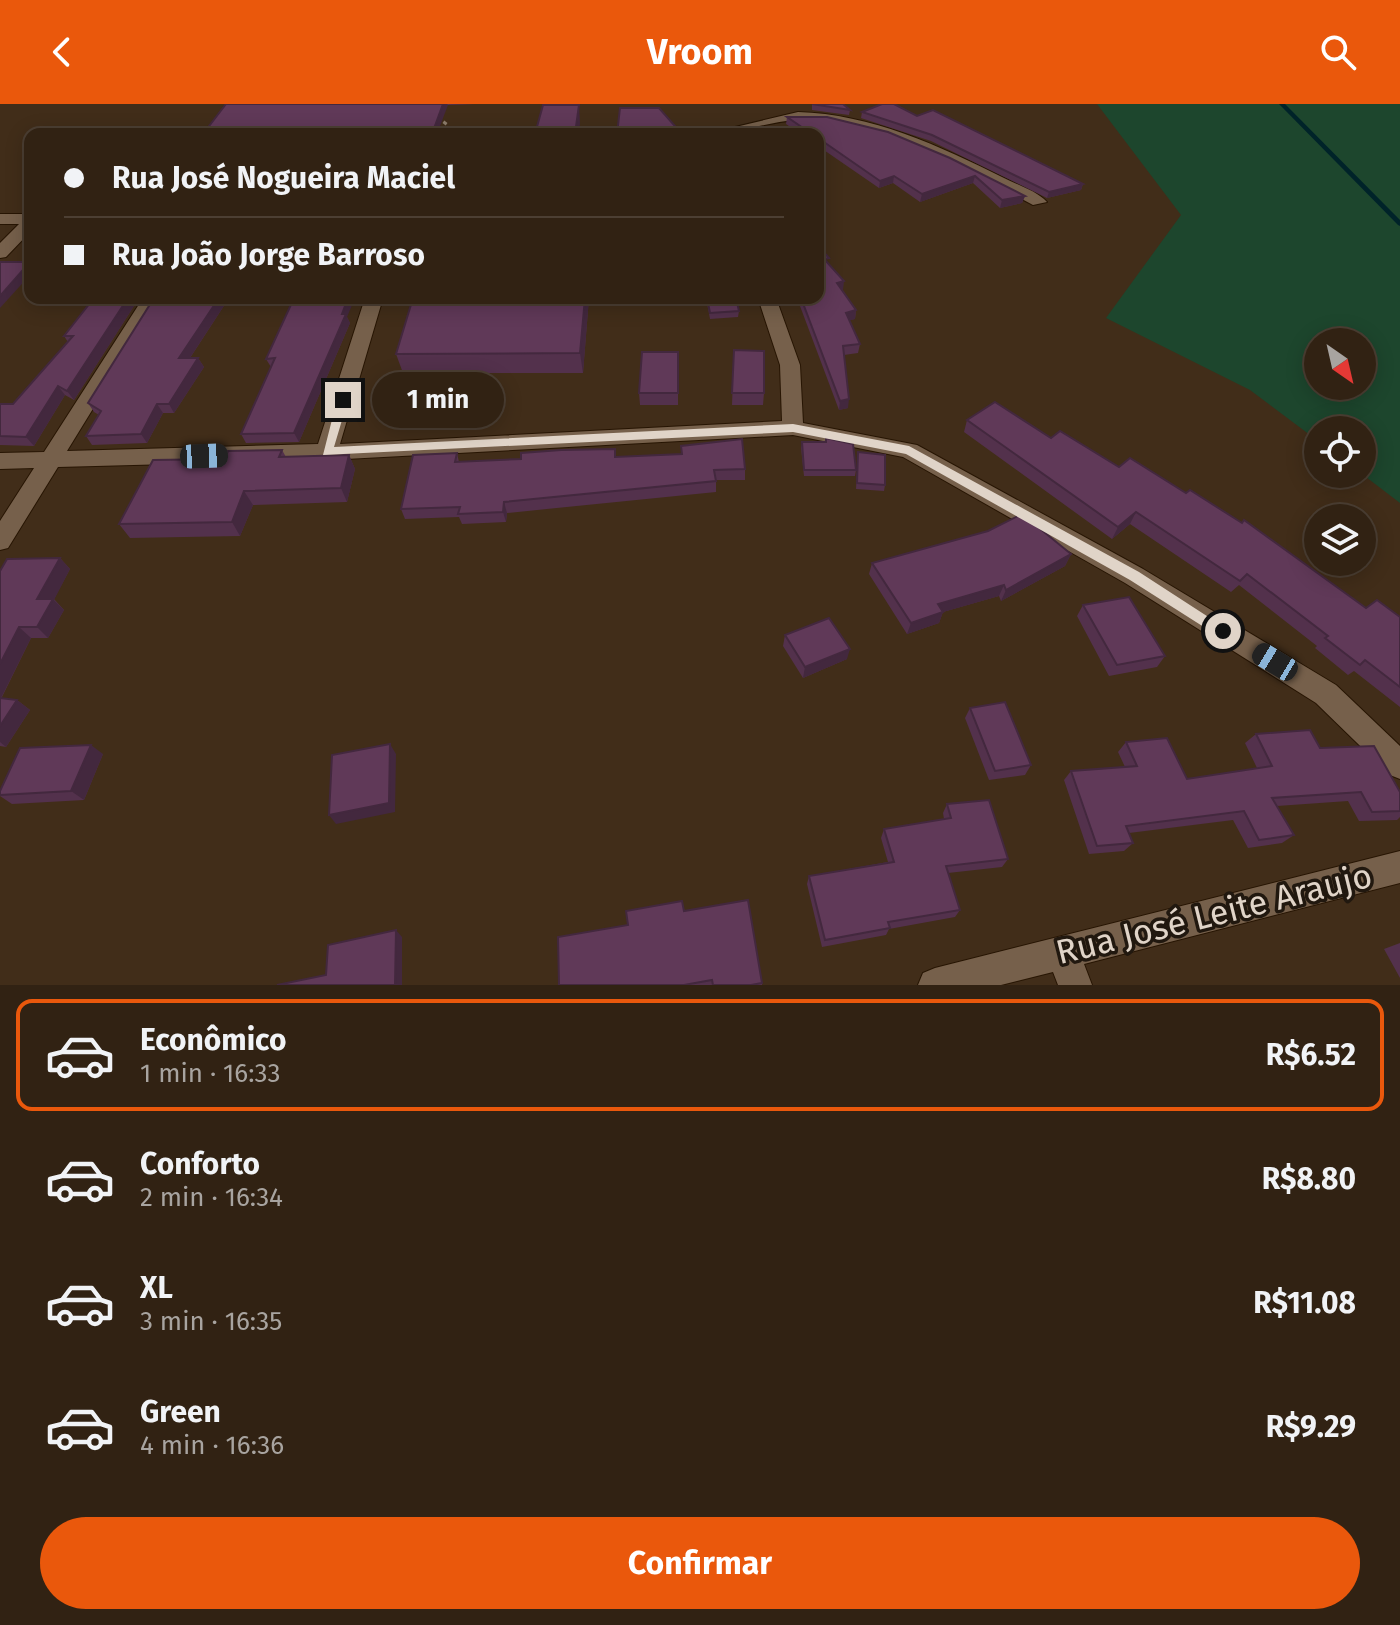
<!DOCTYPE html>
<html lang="pt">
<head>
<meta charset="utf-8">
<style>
	:root { --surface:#312213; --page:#3d2f21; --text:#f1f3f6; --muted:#a8a4a0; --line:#4c3f33; --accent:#ea580c }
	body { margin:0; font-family:"Fira Sans",sans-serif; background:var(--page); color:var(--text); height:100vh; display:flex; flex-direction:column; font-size:30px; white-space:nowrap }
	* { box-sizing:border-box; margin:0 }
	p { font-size:26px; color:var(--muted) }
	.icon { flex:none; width:44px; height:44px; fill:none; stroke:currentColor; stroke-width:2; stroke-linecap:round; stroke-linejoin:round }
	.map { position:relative; height:881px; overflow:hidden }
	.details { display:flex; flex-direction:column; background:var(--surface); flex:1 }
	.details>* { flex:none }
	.banner { position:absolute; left:24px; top:24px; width:800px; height:176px; border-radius:16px; box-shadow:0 4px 20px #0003,0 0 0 2px var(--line); display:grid; align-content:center; height:176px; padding:0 40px; background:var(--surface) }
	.needle { width:52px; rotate:146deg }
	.fabs { position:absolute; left:1304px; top:224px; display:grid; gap:16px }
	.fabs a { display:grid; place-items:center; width:72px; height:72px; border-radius:50%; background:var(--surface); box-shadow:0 4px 20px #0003,0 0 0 2px var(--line); font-size:40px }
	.end { position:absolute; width:36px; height:36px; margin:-18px; border:10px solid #e0d4c8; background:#111; box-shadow:0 0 0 4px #111 }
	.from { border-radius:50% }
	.bubble { position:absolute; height:56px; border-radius:28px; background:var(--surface); box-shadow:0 4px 20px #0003,0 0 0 2px var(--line); font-size:26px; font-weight:700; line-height:56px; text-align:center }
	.car { position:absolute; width:24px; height:48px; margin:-24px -12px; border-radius:10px; box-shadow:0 0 6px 2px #0007; background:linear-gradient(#222 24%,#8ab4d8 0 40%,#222 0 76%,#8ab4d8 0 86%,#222 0) }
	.banner b { display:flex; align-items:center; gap:28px; height:76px; font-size:30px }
	.banner b+b { border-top:2px solid var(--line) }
	.banner i { width:20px; height:20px; background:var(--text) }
	ul { padding:14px 0 0; list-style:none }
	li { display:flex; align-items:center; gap:24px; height:112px; margin:0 16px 12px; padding:0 24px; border:4px solid transparent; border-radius:16px }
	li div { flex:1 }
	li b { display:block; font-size:30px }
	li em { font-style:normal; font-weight:700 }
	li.current { border-color:var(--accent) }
	li>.icon { width:72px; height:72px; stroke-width:1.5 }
	.primary-button { display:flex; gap:16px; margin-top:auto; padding:16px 40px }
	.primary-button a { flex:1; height:92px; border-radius:48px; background:var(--accent); color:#fff; font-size:32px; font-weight:700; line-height:92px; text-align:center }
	header { display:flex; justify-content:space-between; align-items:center; height:104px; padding:0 40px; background:var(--accent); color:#fff; font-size:36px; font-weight:700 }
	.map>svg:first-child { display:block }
	.green { fill:#1d462d; fill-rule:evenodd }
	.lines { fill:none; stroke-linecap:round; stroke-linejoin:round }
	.stream { fill:#002329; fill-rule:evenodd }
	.minor-casing { stroke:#271503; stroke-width:2 }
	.path { stroke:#8d7d6c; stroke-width:3; stroke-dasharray:4 4; stroke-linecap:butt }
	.minor { fill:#76604b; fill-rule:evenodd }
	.wall { fill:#53314c }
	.shaded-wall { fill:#43283e }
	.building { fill:#603958; stroke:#43283e; stroke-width:2 }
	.route { fill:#e0d4c8 }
	.labels { text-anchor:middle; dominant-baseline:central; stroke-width:7; stroke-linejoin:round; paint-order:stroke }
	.near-street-label { font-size:34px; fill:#e0d4c8; stroke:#21180f }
</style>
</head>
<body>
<header><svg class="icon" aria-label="back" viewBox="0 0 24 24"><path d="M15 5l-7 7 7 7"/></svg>Vroom<svg class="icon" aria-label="search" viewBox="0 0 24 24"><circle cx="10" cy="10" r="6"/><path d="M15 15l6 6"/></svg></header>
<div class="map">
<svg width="1400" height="881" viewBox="0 0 1400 881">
	<rect width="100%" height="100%" fill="#412d19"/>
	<path class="green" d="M1097,0h303v399l-38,-29v-44h-44v11l-68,-51 -144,-72 75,-103zM1318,238h44v44h-44z"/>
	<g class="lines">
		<polygon class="stream" points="1279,0 1285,0 1400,116 1400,122 1398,121"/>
		<defs>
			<g id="minor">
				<path d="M798,8c73,2 142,34 206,66 14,7 33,13 43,24l-14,3c-65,-34 -160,-89 -236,-85 -31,2 -60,14 -91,14z"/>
				<polygon points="0,110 30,110 30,128 6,153 0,154 0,139 19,120 0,120"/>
				<polygon points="143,194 161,194 67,347 318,340 365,194 383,194 340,340 782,317 780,261 758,194 776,194 800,261 803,319 917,341 1143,465 1336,581 1400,642 1400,675 1390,671 1316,599 1125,479 903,353 793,331 327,356 58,363 8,444 0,446 0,417 34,364 0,365 0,349 44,348"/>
				<polygon points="1400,747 1400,779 1084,860 1092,881 1058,881 1053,868 1001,881 918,881 923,869 935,864"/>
			</g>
		</defs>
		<use href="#minor" class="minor-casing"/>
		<polyline class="path" points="437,13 449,22 446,30"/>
		<use href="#minor" class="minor"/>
	</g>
	<g class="wall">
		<polygon points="226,0 475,0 448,1"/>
		<polygon points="812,0 850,6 849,11 812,6"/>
		<polygon points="862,8 917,12 1083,80 1081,86 1047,94 931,37 861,14"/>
		<polygon points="787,13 827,13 1025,92 1022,99 1000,104 973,79 920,98 893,79 879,84 818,42 818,30 801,30 786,20"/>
		<polygon points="828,160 842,186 856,206 855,215 849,216 860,240 858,249 844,251 848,304 839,306 797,194 818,194"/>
		<polygon points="94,194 139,194 74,296 65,291 34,342 0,341 0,300 13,300 68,238 64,232"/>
		<polygon points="229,194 190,254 198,254 204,263 174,309 163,309 147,339 92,341 86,332 99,311 94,308 88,299"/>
		<polygon points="589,194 583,269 403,269 396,250"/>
		<polygon points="706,194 736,194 739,207 738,213 710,215"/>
		<polygon points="347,213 350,219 299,338 246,339 241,330 271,263 266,255"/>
		<polygon points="734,246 764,289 763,301 732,301"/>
		<polygon points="678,248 678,301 640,301 639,289"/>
		<polygon points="967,316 1051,334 1119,363 1366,504 1400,513 1400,603 1354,567 1348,571 1315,544 1317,542 1239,481 1231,488 1130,420 1112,435 964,328"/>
		<polygon points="826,334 856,366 855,372 804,372 801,344 802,338 825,338"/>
		<polygon points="681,342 745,365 745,376 716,376 716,388 507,409 506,418 462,420 459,413 405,415 401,405 457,349 459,358 616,353 681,350"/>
		<polygon points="282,346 286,353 349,351 355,365 347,398 253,401 240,432 130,434 119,420 224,355"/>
		<polygon points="858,348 885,381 884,387 856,385"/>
		<polygon points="1071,450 1065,462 1001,497 999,492 943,508 939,519 907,530 869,470 872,459"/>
		<polygon points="60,454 70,465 54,495 64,506 48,534 31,534 1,595 17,596 30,606 6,643 0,642 0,467"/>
		<polygon points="1083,501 1165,552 1157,563 1109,572 1077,512"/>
		<polygon points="785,531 847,555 803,574 783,542"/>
		<polygon points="970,604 1031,661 1025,671 989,676 965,614"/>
		<polygon points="1256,630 1320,644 1400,688 1400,713 1397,716 1359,717 1348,697 1277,702 1294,731 1282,739 1248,744 1233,716 1129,729 1133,739 1124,747 1089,750 1064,676 1071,667 1125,663 1118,648 1126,638 1187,675 1257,664 1245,639"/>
		<polygon points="103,650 84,696 12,700 0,692 0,687"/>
		<polygon points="947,700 1008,755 1002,763 948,769 960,806 955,813 889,825 886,831 822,843 807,780 809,772 888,758 881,734 884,725 944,715 943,709"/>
		<polygon points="684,807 762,879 762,881 559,881 628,821"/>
		<polygon points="1400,839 1400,874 1384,845"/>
	</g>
	<g class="shaded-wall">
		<polygon points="443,0 447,0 448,1 437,30 432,30"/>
		<polygon points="579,1 580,19 579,30 575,30"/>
		<polygon points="894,72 893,79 879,84 880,77"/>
		<polygon points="975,72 973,79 920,98 922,90"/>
		<polygon points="1083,80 1081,86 1047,94 1049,88"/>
		<polygon points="1025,92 1022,99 1000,104 1002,96"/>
		<polygon points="30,159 30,171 0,204 0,192"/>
		<polygon points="844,177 843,186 836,188 837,179"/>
		<polygon points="128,194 139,194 74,296 67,287"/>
		<polygon points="219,194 229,194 184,263 179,254"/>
		<polygon points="348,194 355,194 347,213 350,219 299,338 294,329"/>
		<polygon points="585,194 589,194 583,269 580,249"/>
		<polygon points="856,206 855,215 844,218 846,209"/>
		<polygon points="198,254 204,263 174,309 169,300"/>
		<polygon points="58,282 65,291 34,342 26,333"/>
		<polygon points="849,295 848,304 839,306 840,297"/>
		<polygon points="157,300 163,309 147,339 141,330"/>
		<polygon points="349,351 355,365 347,398 341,384"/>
		<polygon points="244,387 253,401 240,432 232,418"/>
		<polygon points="504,398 507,409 506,418 503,408"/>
		<polygon points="1136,408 1130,420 1112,435 1118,423"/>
		<polygon points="1071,450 1065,462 1001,497 1006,486"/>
		<polygon points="60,454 70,465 54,496 64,506 48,534 37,523 37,495"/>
		<polygon points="1004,481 999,492 943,508 939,519 907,530 911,519 938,500"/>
		<polygon points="19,523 31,534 0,596 0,560"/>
		<polygon points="850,545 847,555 803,574 805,563"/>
		<polygon points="17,596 30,606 6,643 0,638 0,622"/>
		<polygon points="390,640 396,650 395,708 336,720 329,711"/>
		<polygon points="91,641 103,650 84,696 71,687"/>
		<polygon points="396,826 402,833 402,881 395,881"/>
	</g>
	<g class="building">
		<polygon points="226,0 443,0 432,30 203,30"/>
		<polygon points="812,0 843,0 850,6"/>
		<polygon points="882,0 894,0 917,12 933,6 1083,80 1049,88 932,31 862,8"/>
		<polygon points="543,1 579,1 575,30 535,30"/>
		<polygon points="620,4 659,4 682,30 617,30"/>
		<polygon points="787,13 827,13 888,28 950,54 1025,92 1002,96 975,72 922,90 894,72 880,77 818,34 818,30 812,30"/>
		<polygon points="818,142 829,154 824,155 844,177 837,179 856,206 846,209 860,240 843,242 849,295 840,297 801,194 818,194"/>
		<polygon points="0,158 30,158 0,192"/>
		<polygon points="94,194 128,194 67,287 58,282 26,333 0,332 0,300 13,300 73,232 64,232"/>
		<polygon points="154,194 219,194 179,254 198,254 169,300 157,300 141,330 86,332 101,307 88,299"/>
		<polygon points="294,194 348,194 342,210 346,210 294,329 241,330 275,254 266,255"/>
		<polygon points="413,194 585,194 580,249 396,250"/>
		<polygon points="707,194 736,194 739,207 710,209"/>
		<polygon points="734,246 764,247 764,289 732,289"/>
		<polygon points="642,248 678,248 678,289 639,289"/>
		<polygon points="995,298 1051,334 1060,327 1119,363 1130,354 1186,389 1190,386 1242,419 1244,416 1366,504 1377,496 1400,513 1400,583 1365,556 1360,561 1325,534 1328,532 1247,470 1240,477 1136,408 1118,423 967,316"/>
		<polygon points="826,334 853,340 856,366 804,366 802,338 826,338"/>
		<polygon points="742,335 745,365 714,366 716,377 504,398 503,408 458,410 460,403 401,405 413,351 457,349 455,358 521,355 521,349 561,346 615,345 615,353 682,350 681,342"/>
		<polygon points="282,346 279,353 349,351 341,384 244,387 232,418 119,420 153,356 224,355 228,347"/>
		<polygon points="858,348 885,351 885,381 857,379"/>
		<polygon points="1022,410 1071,450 1006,486 1004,481 938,500 943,508 911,519 872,459 988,427"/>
		<polygon points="60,454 37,495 53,495 37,523 19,523 0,560 0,467 7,455"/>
		<polygon points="1129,493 1165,552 1117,561 1083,501"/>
		<polygon points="829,514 850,545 805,563 785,531"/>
		<polygon points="0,594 17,596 0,622"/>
		<polygon points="1005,598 1031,661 995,667 970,604"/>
		<polygon points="1310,626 1320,644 1374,642 1400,688 1400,707 1372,708 1361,688 1272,694 1294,731 1259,736 1244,707 1126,722 1133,739 1097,742 1071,667 1137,662 1126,638 1167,634 1187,675 1272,662 1256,630"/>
		<polygon points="390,640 389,699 329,711 332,651"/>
		<polygon points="91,641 71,687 0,691 0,687 20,644"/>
		<polygon points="989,696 1008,755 946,762 960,806 888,818 890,824 825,836 809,772 894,758 884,725 951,714 947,700"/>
		<polygon points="748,796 762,879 751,881 713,881 712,876 684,881 559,881 558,833 628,821 626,807 682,797 684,807"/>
		<polygon points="396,826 395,881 277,881 326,871 328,841"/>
	</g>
	<polygon class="route" points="343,293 348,296 334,343 793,320 909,342 1139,468 1230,527 1228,532 1218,532 1130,476 906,350 793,328 323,351 337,296"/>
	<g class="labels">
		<g class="near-street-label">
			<text transform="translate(1214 810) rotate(-14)">Rua José Leite Araujo</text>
		</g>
	</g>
</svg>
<div class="fabs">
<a><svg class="needle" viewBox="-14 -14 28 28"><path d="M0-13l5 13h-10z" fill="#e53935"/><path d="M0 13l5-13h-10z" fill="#a8a4a0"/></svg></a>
<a><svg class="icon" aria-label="locate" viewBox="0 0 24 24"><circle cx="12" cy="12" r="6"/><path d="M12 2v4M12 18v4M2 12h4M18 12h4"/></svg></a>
<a><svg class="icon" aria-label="layers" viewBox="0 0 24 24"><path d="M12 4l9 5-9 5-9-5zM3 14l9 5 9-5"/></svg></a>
</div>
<i class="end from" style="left:1223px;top:527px"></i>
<i class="end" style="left:343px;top:296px"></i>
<div class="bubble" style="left:372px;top:268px;width:132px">1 min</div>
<i class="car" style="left:204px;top:352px;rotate:88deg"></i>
<i class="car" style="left:1275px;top:558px;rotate:301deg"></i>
<div class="banner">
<b><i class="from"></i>Rua José Nogueira Maciel</b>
<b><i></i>Rua João Jorge Barroso</b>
</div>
</div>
<section class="details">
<ul>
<li class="current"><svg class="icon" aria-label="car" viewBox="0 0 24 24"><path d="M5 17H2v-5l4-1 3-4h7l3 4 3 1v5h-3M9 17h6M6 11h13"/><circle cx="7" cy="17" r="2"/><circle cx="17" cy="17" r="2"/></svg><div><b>Econômico</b><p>1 min · 16:33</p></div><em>R$6.52</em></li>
<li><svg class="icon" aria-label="car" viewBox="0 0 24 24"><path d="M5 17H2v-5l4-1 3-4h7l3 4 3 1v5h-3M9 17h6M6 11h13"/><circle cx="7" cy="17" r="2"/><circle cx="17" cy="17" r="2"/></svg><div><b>Conforto</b><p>2 min · 16:34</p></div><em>R$8.80</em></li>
<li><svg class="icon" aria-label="car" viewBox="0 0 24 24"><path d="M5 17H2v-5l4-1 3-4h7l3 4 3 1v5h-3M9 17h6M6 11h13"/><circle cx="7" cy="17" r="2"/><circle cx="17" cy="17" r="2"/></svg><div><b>XL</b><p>3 min · 16:35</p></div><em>R$11.08</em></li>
<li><svg class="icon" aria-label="car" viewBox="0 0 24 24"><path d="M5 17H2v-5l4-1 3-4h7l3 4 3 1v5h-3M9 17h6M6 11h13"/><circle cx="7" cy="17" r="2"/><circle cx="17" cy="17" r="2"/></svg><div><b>Green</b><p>4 min · 16:36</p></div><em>R$9.29</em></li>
</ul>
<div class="primary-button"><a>Confirmar</a></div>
</section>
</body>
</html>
